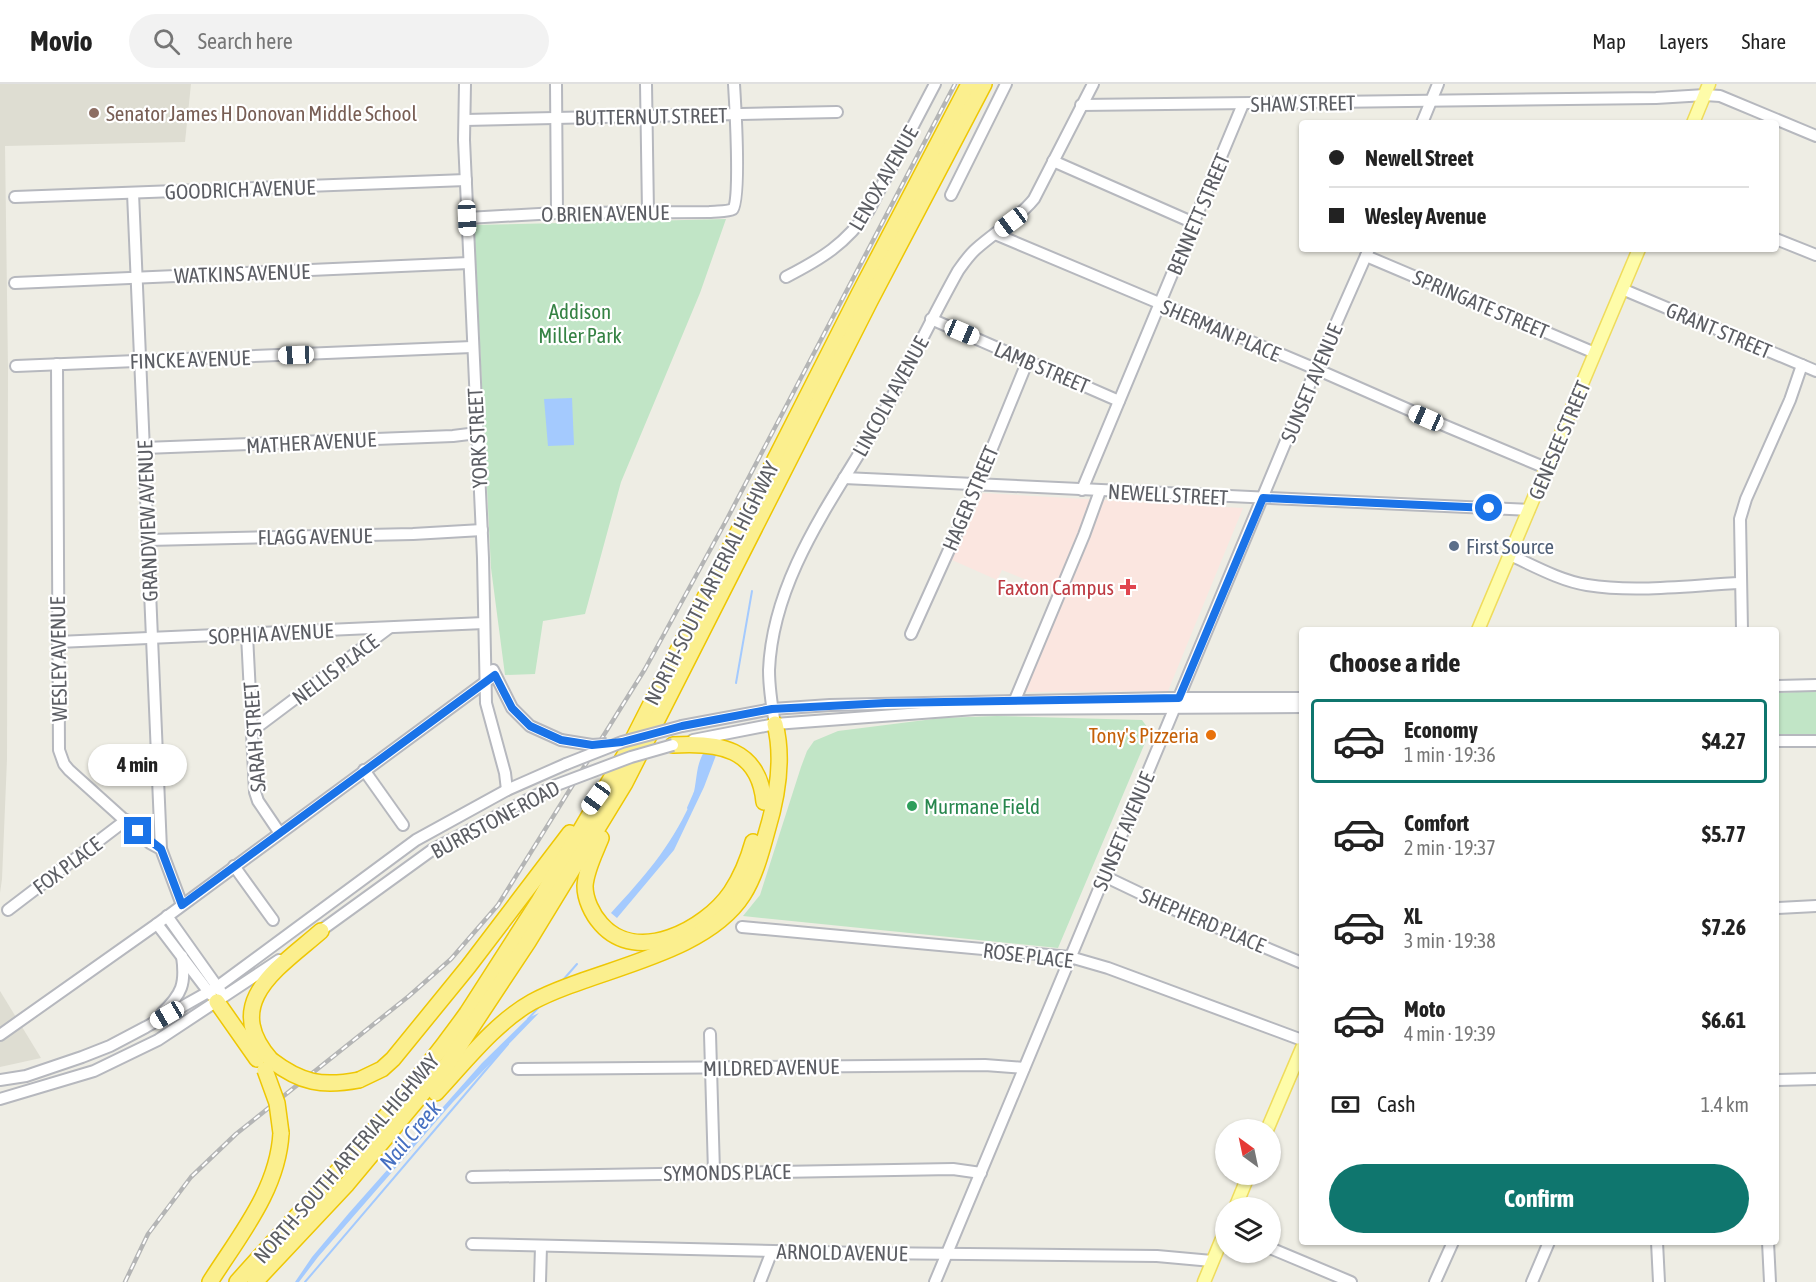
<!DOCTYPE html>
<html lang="en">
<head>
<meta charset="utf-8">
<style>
	:root { --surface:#fff; --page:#f2f2f2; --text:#222; --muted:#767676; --line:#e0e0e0; --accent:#0f766e }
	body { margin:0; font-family:"Asap Condensed",sans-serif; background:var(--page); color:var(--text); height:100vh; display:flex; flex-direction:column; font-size:22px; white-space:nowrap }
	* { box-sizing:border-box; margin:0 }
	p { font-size:20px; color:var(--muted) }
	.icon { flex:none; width:33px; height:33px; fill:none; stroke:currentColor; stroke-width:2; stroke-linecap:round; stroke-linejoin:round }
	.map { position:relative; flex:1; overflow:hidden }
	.drawer { position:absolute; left:1299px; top:543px; width:480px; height:618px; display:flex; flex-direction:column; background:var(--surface); border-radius:6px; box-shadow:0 2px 4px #0004 }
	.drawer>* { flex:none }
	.banner { position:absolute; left:1299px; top:36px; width:480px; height:132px; border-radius:6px; box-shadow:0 2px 4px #0004; display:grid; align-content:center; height:132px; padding:0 30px; background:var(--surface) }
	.needle { width:39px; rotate:327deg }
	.controls { position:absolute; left:1215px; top:1035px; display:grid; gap:12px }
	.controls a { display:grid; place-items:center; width:66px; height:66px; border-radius:50%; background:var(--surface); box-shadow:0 2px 4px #0004; font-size:30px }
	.end { position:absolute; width:27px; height:27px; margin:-14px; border:8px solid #1a73e8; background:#fff; box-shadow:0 0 0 3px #fff }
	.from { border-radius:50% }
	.bubble { position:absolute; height:42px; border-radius:21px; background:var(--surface); box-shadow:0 2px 4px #0004; font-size:20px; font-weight:700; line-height:42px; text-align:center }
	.car { position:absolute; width:18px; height:36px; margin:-18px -9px; border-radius:8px; box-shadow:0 0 4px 2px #0007; background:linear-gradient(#fff 24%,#345 0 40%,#fff 0 76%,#345 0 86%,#fff 0) }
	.banner b { display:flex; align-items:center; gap:21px; height:57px; font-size:22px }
	.banner b+b { border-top:2px solid var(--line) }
	.banner i { width:15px; height:15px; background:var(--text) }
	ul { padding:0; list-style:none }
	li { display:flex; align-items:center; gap:18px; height:84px; margin:0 12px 9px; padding:0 18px; border:3px solid transparent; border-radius:6px }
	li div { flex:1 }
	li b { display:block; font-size:22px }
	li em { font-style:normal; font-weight:700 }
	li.on { border-color:var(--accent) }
	li>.icon { width:54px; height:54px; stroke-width:1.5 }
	h2 { padding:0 30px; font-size:27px; line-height:72px }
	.pay { display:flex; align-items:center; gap:15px; height:66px; padding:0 30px; font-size:22px }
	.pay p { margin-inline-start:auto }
	.action { display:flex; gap:12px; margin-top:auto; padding:12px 30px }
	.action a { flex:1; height:69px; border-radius:36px; background:var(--accent); color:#fff; font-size:24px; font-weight:700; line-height:69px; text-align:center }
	header { display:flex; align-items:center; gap:36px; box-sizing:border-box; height:84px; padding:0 30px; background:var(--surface); border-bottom:2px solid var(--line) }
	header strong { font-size:28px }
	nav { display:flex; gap:33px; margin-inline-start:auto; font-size:21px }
	.search { width:420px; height:54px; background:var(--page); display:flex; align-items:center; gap:15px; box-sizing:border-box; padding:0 21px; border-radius:33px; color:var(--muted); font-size:22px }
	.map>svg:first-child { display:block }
	.education { fill:#deddd2 }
	.medical { fill:#fbe6e0 }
	.green { fill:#c1e5c6 }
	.water { fill:#a4cafe }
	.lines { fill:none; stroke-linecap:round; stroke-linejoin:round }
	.stream { stroke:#a4cafe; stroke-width:2 }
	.minor-casing { stroke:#b6b8be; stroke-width:14 }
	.major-casing { stroke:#efdc5c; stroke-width:15 }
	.highway-casing { stroke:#eec704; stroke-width:18 }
	.minor { stroke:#fff; stroke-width:10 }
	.major { stroke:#fefca9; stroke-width:12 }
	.highway { stroke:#fbef8e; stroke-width:15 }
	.rail-casing { stroke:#b4b5b5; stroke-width:4.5 }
	.rail { stroke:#fff; stroke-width:2; stroke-dasharray:7; stroke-linecap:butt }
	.minor-bridge-casing { stroke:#b6b8be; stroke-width:14; stroke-linecap:butt }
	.highway-bridge-casing { stroke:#eec704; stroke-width:18; stroke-linecap:butt }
	.minor-bridge { stroke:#fff; stroke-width:10 }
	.highway-bridge { stroke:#fbef8e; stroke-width:15 }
	.route { stroke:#1a73e8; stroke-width:8 }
	.education-dot { fill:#8d6e63; stroke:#fff; stroke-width:2 }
	.service-dot { fill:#5c6f8a; stroke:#fff; stroke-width:2 }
	.health-dot { fill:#e0444e; stroke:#fff; stroke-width:2 }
	.food-dot { fill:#e8710a; stroke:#fff; stroke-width:2 }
	.leisure-dot { fill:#2e9e5b; stroke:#fff; stroke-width:2 }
	.labels { text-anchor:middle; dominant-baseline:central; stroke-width:4.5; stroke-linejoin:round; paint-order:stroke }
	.street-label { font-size:21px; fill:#5c5e64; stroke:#fff }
	.education-label { font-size:21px; fill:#785e54; stroke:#fff; text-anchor:start }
	.park-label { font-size:21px; fill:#358244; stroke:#fff }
	.service-label { font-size:21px; fill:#4e5e75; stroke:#fff; text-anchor:start }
	.health-label { font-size:21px; fill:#be3a42; stroke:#fff; text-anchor:end }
	.food-label { font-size:21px; fill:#c56008; stroke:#fff; text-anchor:end }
	.leisure-label { font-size:21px; fill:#27864d; stroke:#fff; text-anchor:start }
	.water-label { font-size:22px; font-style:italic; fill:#4770c1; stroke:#fff }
</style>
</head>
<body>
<header>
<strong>Movio</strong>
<div class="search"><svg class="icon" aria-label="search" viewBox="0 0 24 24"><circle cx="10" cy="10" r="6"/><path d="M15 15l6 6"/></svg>Search here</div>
<nav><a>Map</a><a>Layers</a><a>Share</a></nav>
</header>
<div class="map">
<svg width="1816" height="1198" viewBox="0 0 1816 1198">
	<rect width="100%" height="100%" fill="#eeede4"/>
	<g class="education">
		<polygon points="0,0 191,0 185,58 5,62 8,284 7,675 2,795 0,809"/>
		<polygon points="0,907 41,974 0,983"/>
	</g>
	<polygon class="medical" points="983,409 1243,424 1168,607 1025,608 1063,511 1002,486 997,496 952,476"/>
	<g class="green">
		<polygon points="726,135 700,209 621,398 585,530 543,537 535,590 505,591 491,484 474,141"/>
		<polygon points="1816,607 1816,650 1776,651 1776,609"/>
		<polygon points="997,632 1142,636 1150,647 1058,864 743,832 760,811 801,683 807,667 814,657 838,647 941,634"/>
	</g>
	<g class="water">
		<polygon points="572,314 574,361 548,362 544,315"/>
		<path d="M707,664l11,2 -14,37 -30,63 -57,68 -6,-5c33,-36 58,-64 79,-109 9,-19 3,-39 17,-56z"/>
		<polygon points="539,929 453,1018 318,1173 299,1198 295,1198 312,1173 349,1129 482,979 528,934"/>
	</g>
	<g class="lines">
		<g class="stream">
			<polyline points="736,599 752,507"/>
			<polyline points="688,724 695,708"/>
			<polyline points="563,896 577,880"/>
			<polyline points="528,935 538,924"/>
			<polyline points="305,1198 508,960"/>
		</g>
		<defs>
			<g id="minor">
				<polyline points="465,0 464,56 483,474 486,619 505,689 507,706"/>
				<polyline points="556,0 557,129"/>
				<polyline points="646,0 648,128"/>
				<polyline points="1081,21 1656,14 1705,11 1720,12 1816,52"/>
				<polyline points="465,36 837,28"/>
				<polyline points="1422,39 1438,0"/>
				<polyline points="1053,77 1194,139"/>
				<polyline points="133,109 161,765"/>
				<polyline points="951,111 1006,0"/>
				<polyline points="15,113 466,96"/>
				<path d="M467,134l90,-5 153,-1c6,-1 18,0 23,-3 8,-5 2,-109 1,-125"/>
				<polyline points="995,150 1316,285 1448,343 1546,384"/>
				<polyline points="1776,155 1816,171"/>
				<polyline points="1366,172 1595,269"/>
				<path d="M786,193c35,-18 60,-33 83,-67l66,-126"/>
				<polyline points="15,199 469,179"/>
				<polyline points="1622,205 1816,287"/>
				<polyline points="931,235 1119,317"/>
				<polyline points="57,280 59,666 64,680 69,686 150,759 161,765 182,821"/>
				<polyline points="16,282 472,263"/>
				<polyline points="144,364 453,352 477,349"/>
				<polyline points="844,394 1529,426"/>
				<polyline points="1082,406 1243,20"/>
				<polyline points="148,456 413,450 482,446"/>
				<path d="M1510,471c24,11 51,26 77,30 49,8 105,0 154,-2"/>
				<polyline points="1742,546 1740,435 1746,415 1790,316 1802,281"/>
				<polyline points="911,550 966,428 1028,276"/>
				<polyline points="247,551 255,708 258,717 279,748"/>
				<polyline points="58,558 484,539"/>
				<polyline points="493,586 512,624 530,642 561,656"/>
				<polyline points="1776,602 1816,601"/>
				<polyline points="1012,623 1084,451 1100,407"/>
				<path d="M775,640c-3,-17 -6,-37 -6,-54 4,-95 67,-174 112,-253 27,-48 50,-98 77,-146 5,-7 11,-16 18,-22 19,-17 42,-30 58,-50l59,-115"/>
				<polyline points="682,642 772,625 830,621 1168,614 1302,614"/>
				<polyline points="252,647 389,544"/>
				<polyline points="693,656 775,640 975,625 1302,623"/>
				<polyline points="1776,657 1816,657"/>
				<polyline points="364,686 403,741"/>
				<polyline points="234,782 273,836"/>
				<polyline points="1104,792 1173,825 1302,879"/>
				<polyline points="1776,824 1816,822"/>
				<polyline points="8,826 126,736"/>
				<polyline points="167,832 221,908"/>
				<polyline points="157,840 211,911"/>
				<polyline points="742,843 1070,873 1108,884 1302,956"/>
				<polyline points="316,850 432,766 554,702"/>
				<path d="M162,929c20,-19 24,-29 20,-57"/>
				<polyline points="710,950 714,1088"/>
				<polyline points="0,951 157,840 495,591"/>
				<polyline points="518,985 985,981 1024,984"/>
				<polyline points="0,996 26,992 82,973 110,962 146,943 217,903 416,756 507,706 566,680"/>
				<polyline points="1776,996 1816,995"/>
				<polyline points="0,1015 94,987 158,956 279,876"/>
				<polyline points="472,1093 953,1085 981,1089"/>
				<polyline points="1657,1158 1659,1198"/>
				<polyline points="1768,1158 1770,1198"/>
				<polyline points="472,1160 865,1169 1157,1172 1212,1177"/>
				<polyline points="1270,1164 1351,1198"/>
				<polyline points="540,1198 541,1162"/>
				<polyline points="760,1198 772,1167"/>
				<polyline points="935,1198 1316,285 1369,165"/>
				<polyline points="1435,1198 1453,1158"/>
				<polyline points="1532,1198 1549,1158"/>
			</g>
			<g id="major">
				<polyline points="1693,39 1709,0"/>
				<polyline points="1478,546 1639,165"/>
				<polyline points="1267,1046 1302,964"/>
				<polyline points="1235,1124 1249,1090"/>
				<polyline points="1204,1198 1226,1145"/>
			</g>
			<g id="highway">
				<path d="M673,661c45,-3 86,3 91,57"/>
				<path d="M601,754c-6,15 -15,32 -16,48 0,13 7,28 16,38 36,41 104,6 130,-32 10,-15 17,-32 22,-50"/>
				<polyline points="217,918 257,975"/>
				<path d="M271,976c-51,-58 9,-93 50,-129"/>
				<polyline points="359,996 382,985 393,975 468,883 570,749"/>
				<path d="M436,1009c28,-30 60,-71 96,-91 61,-33 172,-46 211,-107 12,-19 18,-42 24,-64 10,-33 17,-72 8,-107"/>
				<path d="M210,1198c29,-46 68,-92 71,-149"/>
				<path d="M237,1198c79,-88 161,-172 230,-269l72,-112 87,-148 233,-459 110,-210"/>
				<polyline points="255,1198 347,1100 448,979 528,858 625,699 871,215 984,0"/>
			</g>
		</defs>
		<use href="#minor" class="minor-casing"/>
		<use href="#major" class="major-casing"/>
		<use href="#highway" class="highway-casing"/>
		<use href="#minor" class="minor"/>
		<use href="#major" class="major"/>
		<use href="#highway" class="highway"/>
		<defs>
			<polyline id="rail" points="125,1198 148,1150 191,1093 236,1050 409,912 451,875 498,821 645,585 727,435 955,0"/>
		</defs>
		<use href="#rail" class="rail-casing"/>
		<use href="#rail" class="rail"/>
		<defs>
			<g id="minor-bridge">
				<polyline points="561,656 592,661 607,660"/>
				<polyline points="566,680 622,658 682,642"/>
				<polyline points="554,702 631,673 673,661"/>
			</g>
			<g id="highway-bridge">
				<path d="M271,976c30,23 51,27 88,20"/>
				<polyline points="265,986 277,1019 281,1049"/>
			</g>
		</defs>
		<use href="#minor-bridge" class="minor-bridge-casing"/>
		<use href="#highway-bridge" class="highway-bridge-casing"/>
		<use href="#minor-bridge" class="minor-bridge"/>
		<use href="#highway-bridge" class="highway-bridge"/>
	</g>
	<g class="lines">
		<polyline class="route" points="138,747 161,765 182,821 495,591 512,624 530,642 561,656 592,661 622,658 682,642 772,625 886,619 1179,614 1263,414 1489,424"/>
	</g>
	<circle class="education-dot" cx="94" cy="29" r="6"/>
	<circle class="service-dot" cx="1454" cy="462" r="6"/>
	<path class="health-dot" d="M1125 494h6v6h6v6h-6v6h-6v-6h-6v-6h6z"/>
	<circle class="food-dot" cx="1211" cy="651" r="6"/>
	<circle class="leisure-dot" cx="912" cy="722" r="6"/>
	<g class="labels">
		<g class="street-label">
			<text transform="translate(1303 19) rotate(-1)">SHAW STREET</text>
			<text transform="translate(651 32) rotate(-1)">BUTTERNUT STREET</text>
			<text transform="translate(883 94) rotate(-60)">LENOX AVENUE</text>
			<text transform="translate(240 105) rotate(-2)">GOODRICH AVENUE</text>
			<text transform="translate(605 129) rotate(-1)">O BRIEN AVENUE</text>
			<text transform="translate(1198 130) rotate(-67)">BENNETT STREET</text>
			<text transform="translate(242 189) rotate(-2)">WATKINS AVENUE</text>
			<text transform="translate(1481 220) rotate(23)">SPRINGATE STREET</text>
			<text transform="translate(1221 246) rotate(23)">SHERMAN PLACE</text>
			<text transform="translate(1719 246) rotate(23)">GRANT STREET</text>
			<text transform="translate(190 275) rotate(-2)">FINCKE AVENUE</text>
			<text transform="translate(1042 283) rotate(23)">LAMB STREET</text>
			<text transform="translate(1311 299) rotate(-67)">SUNSET AVENUE</text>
			<text transform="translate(890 312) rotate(-61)">LINCOLN AVENUE</text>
			<text transform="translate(477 354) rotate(-93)">YORK STREET</text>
			<text transform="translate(1559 356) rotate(-67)">GENESEE STREET</text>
			<text transform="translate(311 358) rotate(-3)">MATHER AVENUE</text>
			<text transform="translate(1168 410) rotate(3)">NEWELL STREET</text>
			<text transform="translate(970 414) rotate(-67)">HAGER STREET</text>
			<text transform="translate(147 437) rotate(-92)">GRANDVIEW AVENUE</text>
			<text transform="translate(315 452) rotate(-1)">FLAGG AVENUE</text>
			<text transform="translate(711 499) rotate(-63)">NORTH-SOUTH ARTERIAL HIGHWAY</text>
			<text transform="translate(271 549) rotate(-3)">SOPHIA AVENUE</text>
			<text transform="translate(58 575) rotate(-91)">WESLEY AVENUE</text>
			<text transform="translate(335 585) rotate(-37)">NELLIS PLACE</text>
			<text transform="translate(254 653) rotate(-94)">SARAH STREET</text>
			<text transform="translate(495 735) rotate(-28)">BURRSTONE ROAD</text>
			<text transform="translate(1123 747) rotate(-67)">SUNSET AVENUE</text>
			<text transform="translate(67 781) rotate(-37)">FOX PLACE</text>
			<text transform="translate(1203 836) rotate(23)">SHEPHERD PLACE</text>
			<text transform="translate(1028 871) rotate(7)">ROSE PLACE</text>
			<text transform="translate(771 983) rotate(-1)">MILDRED AVENUE</text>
			<text transform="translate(346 1074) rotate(-49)">NORTH-SOUTH ARTERIAL HIGHWAY</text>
			<text transform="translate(727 1088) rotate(-1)">SYMONDS PLACE</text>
			<text transform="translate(842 1168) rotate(1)">ARNOLD AVENUE</text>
		</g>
		<g class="education-label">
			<text x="106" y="29">Senator James H Donovan Middle School</text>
		</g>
		<g class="park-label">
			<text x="580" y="227">Addison<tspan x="580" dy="24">Miller Park</tspan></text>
		</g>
		<g class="service-label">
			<text x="1466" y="462">First Source</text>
		</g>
		<g class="health-label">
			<text x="1114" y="503">Faxton Campus</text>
		</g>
		<g class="food-label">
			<text x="1199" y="651">Tony's Pizzeria</text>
		</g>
		<g class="leisure-label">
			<text x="924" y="722">Murmane Field</text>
		</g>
		<g class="water-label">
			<text transform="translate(410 1051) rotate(-50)">Nail Creek</text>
		</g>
	</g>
</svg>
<div class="controls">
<a><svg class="needle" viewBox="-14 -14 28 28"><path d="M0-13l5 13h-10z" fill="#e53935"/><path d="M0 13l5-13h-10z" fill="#767676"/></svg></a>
<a><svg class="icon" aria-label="layers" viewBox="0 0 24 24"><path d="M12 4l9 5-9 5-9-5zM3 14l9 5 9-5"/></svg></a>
</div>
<i class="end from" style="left:1489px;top:424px"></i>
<i class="end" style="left:138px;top:747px"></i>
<div class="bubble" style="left:88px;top:660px;width:99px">4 min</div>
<i class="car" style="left:467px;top:134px;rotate:178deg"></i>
<i class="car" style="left:1011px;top:138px;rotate:233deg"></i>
<i class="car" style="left:962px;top:248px;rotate:113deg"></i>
<i class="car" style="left:296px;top:271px;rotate:268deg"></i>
<i class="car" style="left:1426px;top:334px;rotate:294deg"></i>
<i class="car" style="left:596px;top:714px;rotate:216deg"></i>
<i class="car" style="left:167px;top:931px;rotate:240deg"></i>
<div class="banner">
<b><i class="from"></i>Newell Street</b>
<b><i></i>Wesley Avenue</b>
</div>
<section class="drawer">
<h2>Choose a ride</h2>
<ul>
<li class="on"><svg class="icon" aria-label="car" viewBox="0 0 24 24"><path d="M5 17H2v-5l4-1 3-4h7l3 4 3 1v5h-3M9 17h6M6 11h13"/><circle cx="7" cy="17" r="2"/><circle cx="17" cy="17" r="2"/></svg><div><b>Economy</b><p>1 min · 19:36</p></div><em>$4.27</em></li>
<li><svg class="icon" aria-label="car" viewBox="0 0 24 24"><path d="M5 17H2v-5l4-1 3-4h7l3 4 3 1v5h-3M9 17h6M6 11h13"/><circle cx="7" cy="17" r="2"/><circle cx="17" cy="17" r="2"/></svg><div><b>Comfort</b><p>2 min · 19:37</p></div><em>$5.77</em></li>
<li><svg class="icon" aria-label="car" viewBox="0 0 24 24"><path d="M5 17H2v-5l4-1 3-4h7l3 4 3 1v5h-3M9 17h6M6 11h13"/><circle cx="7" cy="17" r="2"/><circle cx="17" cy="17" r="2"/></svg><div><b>XL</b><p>3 min · 19:38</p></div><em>$7.26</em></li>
<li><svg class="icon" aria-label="car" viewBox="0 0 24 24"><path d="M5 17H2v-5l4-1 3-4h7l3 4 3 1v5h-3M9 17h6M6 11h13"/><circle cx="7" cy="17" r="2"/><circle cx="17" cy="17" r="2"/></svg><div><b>Moto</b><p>4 min · 19:39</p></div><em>$6.61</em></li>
</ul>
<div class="pay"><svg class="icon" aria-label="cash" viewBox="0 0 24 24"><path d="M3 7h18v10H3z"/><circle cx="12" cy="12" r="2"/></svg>Cash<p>1.4 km</p></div>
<div class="action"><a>Confirm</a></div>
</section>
</div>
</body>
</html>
